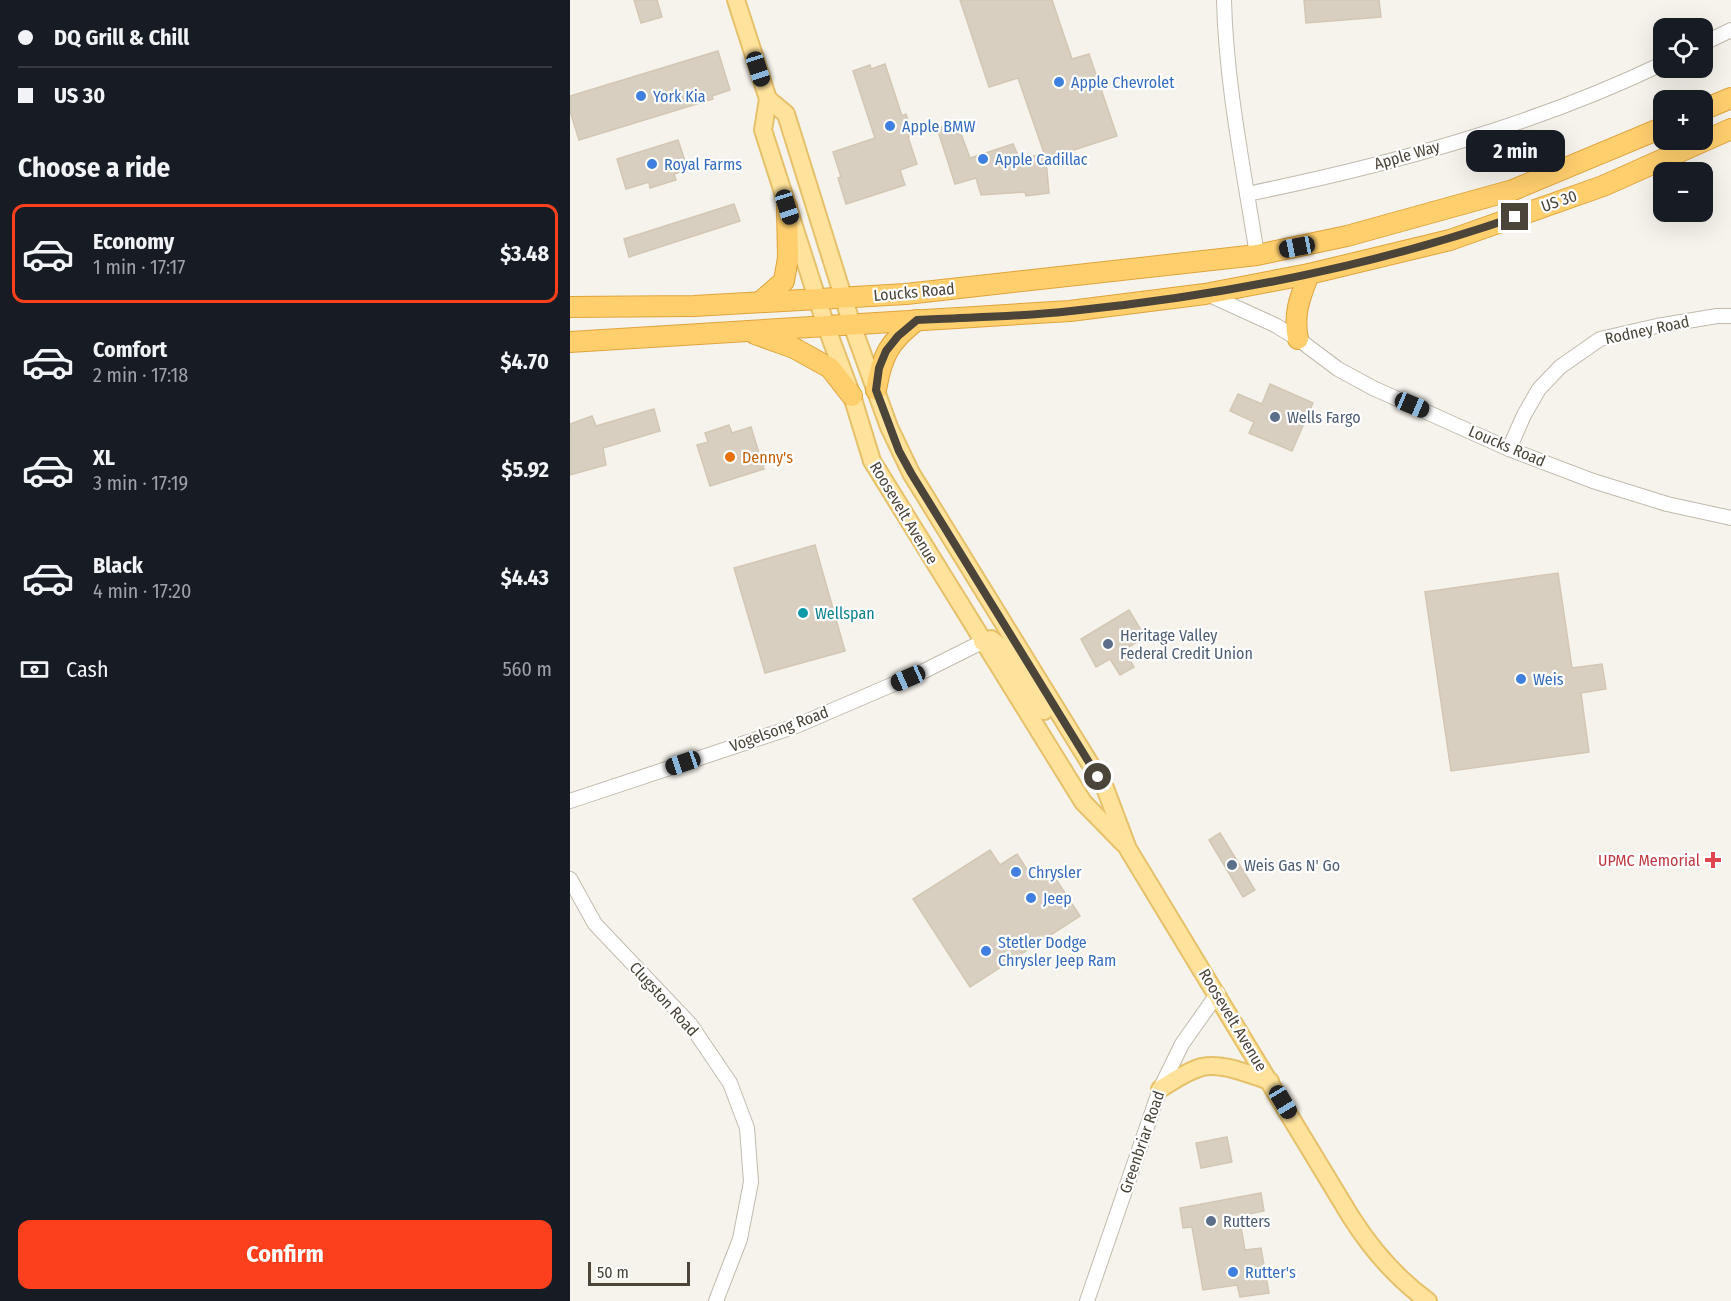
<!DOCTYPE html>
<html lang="en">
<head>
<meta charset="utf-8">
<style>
	:root { --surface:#171b24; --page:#242831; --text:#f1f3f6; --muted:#9ea1a6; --line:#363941; --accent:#fc3f1d }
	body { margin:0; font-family:"Fira Sans Condensed",sans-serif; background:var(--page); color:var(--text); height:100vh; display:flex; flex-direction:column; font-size:22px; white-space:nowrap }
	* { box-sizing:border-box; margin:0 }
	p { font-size:20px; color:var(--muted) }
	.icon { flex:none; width:33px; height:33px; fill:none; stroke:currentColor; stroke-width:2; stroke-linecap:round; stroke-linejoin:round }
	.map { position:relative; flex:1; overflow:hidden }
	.details { display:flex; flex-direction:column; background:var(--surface); width:570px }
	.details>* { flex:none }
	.hud { display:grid; align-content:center; height:132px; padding:0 18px; background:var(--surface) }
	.fabs { position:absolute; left:1083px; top:18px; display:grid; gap:12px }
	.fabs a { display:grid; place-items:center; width:60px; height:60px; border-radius:12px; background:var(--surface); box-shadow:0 6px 24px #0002; font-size:30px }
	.scale { position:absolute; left:18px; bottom:15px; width:102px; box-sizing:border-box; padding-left:6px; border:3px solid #4b4439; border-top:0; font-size:16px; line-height:21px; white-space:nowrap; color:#4b4439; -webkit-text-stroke:4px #fff; paint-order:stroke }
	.end { position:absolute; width:27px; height:27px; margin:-14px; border:8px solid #4b4439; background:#fff; box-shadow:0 0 0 3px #fff }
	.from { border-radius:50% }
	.bubble { position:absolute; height:42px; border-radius:12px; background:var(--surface); box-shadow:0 6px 24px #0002; font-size:20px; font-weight:700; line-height:42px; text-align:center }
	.car { position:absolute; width:18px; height:36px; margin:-18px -9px; border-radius:8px; box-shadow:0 0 4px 2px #0007; background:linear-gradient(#222 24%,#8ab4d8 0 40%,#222 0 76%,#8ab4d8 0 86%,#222 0) }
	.hud b { display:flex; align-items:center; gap:21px; height:57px; font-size:22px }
	.hud b+b { border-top:2px solid var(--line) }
	.hud i { width:15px; height:15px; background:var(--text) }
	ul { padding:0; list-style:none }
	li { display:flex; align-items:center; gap:18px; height:99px; margin:0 12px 9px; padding:0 6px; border:3px solid transparent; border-radius:12px }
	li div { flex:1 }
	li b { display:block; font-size:22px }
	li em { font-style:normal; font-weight:700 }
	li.current { border-color:var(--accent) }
	li>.icon { width:54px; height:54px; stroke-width:1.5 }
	h2 { padding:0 18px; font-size:27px; line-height:72px }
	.pay { display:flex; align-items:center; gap:15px; height:66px; padding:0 18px; font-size:22px }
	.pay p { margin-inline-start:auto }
	.cta { display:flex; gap:12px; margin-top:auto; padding:12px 18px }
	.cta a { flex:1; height:69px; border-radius:12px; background:var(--accent); color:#fff; font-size:24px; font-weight:700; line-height:69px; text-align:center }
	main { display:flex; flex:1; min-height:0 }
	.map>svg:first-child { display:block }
	.building { fill:#d8cfc1; stroke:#d3c7b4; stroke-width:1.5 }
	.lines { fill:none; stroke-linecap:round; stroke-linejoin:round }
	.minor-casing { stroke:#c2bbae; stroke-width:16 }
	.major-casing { stroke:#e6c16a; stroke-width:20 }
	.highway-casing { stroke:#e0a43c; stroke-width:22 }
	.minor { stroke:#fff; stroke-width:14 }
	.major { stroke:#ffe39c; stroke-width:16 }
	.highway { stroke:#ffcf6e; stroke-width:20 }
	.route { stroke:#4b4439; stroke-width:8 }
	.shop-dot { fill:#3f7fe0; stroke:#fff; stroke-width:2 }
	.service-dot { fill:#5c6f8a; stroke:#fff; stroke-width:2 }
	.food-dot { fill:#e8710a; stroke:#fff; stroke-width:2 }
	.culture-dot { fill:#0f9aa8; stroke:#fff; stroke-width:2 }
	.health-dot { fill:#e0444e; stroke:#fff; stroke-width:2 }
	.labels { text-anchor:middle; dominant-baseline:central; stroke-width:4.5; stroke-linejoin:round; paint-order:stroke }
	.shop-label { font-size:16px; fill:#366cbe; stroke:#fff; text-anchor:start }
	.street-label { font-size:16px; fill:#4b4439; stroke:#fff }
	.service-label { font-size:16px; fill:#4e5e75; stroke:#fff; text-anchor:start }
	.food-label { font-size:16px; fill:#c56008; stroke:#fff; text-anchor:start }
	.culture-label { font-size:16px; fill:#0d838f; stroke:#fff; text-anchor:start }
	.health-label { font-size:16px; fill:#be3a42; stroke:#fff; text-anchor:end }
</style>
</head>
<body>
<main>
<section class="details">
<div class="hud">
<b><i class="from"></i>DQ Grill &amp; Chill</b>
<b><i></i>US 30</b>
</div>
<h2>Choose a ride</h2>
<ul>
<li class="current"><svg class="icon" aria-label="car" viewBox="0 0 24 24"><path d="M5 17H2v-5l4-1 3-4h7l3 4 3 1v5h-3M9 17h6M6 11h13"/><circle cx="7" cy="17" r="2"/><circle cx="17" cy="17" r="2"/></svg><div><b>Economy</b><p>1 min · 17:17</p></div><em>$3.48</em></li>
<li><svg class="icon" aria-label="car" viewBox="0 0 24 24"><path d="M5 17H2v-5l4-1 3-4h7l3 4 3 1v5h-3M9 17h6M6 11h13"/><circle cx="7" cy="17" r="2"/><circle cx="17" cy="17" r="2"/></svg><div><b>Comfort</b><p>2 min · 17:18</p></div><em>$4.70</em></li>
<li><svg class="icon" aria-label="car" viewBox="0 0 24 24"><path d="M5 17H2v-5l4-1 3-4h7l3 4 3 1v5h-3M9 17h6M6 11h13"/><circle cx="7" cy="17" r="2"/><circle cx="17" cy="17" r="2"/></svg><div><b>XL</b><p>3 min · 17:19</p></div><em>$5.92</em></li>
<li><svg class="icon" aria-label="car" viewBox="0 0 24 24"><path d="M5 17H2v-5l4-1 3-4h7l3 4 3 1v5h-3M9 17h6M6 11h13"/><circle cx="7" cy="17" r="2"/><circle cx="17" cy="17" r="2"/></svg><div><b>Black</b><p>4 min · 17:20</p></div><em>$4.43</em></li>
</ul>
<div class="pay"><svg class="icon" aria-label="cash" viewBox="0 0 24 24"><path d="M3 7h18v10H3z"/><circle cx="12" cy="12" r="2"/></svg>Cash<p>560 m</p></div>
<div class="cta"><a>Confirm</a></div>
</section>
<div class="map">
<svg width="1161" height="1301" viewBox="0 0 1161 1301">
	<rect width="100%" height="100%" fill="#f6f3ec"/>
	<g class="building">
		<polygon points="64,0 87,0 92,17 71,23"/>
		<polygon points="390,0 482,0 502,59 519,54 547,136 476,159 479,193 456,196 455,192 411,195 406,178 385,184 367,128 387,123 400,158 443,144 450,160 474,153 448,78 419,87"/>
		<polygon points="734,0 809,0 811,17 736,23"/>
		<polygon points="148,51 160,90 142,96 143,99 9,140 0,111 0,96"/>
		<polygon points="315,64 332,116 336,114 343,135 338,137 347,164 330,170 335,185 276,204 268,178 271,177 263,152 305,138 283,71 300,65 301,69"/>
		<polygon points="108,140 118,170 104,174 106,180 80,188 79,182 56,189 47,159"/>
		<polygon points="164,204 170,221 59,257 54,239"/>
		<polygon points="700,384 743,403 722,451 679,433 684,422 660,411 668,394 692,404"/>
		<polygon points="84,409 90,431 33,448 36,465 0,475 0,424 22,416 26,426"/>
		<polygon points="159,425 162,433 181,427 194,469 140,486 127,445 138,442 135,433"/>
		<polygon points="245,545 275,651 195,673 164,568"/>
		<polygon points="988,573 1002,668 1032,664 1036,689 1011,693 1019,752 881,771 855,592"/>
		<polygon points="559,610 575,637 554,650 564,667 550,675 540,659 526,667 511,639"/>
		<polygon points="650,833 685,890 673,897 639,840"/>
		<polygon points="420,850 430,865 447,854 464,880 480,870 510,916 400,987 343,899"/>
		<polygon points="657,1137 662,1162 631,1168 626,1143"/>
		<polygon points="691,1193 694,1211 669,1216 675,1250 691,1248 699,1293 670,1297 667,1285 633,1290 622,1227 613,1228 610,1208"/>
	</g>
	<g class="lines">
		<defs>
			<g id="minor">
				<path d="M654,0c2,85 20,171 33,255"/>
				<polyline points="1132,44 1161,30"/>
				<path d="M677,194c142,-29 286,-68 417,-131"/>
				<polyline points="637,294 705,325 728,339 768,369 803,388 939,449 1023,481 1097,504 1161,518"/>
				<polyline points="939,449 954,415 969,389 990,367 1030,339 1087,326 1147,316 1161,316"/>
				<polyline points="0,801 226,726 354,671 412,642"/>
				<polyline points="0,879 25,924 120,1024 160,1083 177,1128 181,1182 170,1239 146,1301"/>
				<polyline points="517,1301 590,1089 612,1044 648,993"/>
			</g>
			<g id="major">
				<polyline points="166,0 198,99 193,130 256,326 282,396 302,461 513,802 554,844"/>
				<path d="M198,99l18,15 66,211 37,102 22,46 194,315 23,61 223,368c21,33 45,61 77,84"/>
				<polyline points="412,642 421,639 435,650 474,711"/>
				<path d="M590,1089c13,-8 27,-18 42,-22 21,-5 48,8 68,14"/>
			</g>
			<g id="highway">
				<polyline points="1132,110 1161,98"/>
				<polyline points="190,302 214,281 218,258 217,207"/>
				<polyline points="0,307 124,306 336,294 687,255 777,236 943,190 1094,127"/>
				<polyline points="185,334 224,348 260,368 282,396"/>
				<path d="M728,339c-5,-25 2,-42 11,-65"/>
				<polyline points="0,342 500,311 635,294 739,274 880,240 1033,186 1161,129"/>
				<path d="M306,390c6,-35 13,-48 41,-70"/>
			</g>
		</defs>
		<use href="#minor" class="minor-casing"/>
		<use href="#major" class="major-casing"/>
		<use href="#highway" class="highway-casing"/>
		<use href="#minor" class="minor"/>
		<use href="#major" class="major"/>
		<use href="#highway" class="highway"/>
	</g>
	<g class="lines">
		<path class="route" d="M528,777l-187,-304 -12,-22 -23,-61 3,-22 7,-17 12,-15 19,-16c51,-3 103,-3 154,-9 150,-15 302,-45 444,-94"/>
	</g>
	<g class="shop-dot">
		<circle cx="489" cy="82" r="6"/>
		<circle cx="71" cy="96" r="6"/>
		<circle cx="320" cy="126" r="6"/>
		<circle cx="413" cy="159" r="6"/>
		<circle cx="82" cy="164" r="6"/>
		<circle cx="951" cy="679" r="6"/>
		<circle cx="446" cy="872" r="6"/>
		<circle cx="461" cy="898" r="6"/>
		<circle cx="416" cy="951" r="6"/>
		<circle cx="663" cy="1272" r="6"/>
	</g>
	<g class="service-dot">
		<circle cx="705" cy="417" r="6"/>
		<circle cx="538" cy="644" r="6"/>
		<circle cx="662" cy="865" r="6"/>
		<circle cx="641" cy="1221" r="6"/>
	</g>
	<circle class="food-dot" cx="160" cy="457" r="6"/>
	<circle class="culture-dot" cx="233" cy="613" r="6"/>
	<path class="health-dot" d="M1140 851h6v6h6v6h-6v6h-6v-6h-6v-6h6z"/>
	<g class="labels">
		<g class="shop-label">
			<text x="501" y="82">Apple Chevrolet</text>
			<text x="83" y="96">York Kia</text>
			<text x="332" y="126">Apple BMW</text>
			<text x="425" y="159">Apple Cadillac</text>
			<text x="94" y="164">Royal Farms</text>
			<text x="963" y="679">Weis</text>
			<text x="458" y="872">Chrysler</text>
			<text x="473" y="898">Jeep</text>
			<text x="428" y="942">Stetler Dodge<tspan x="428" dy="18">Chrysler Jeep Ram</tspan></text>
			<text x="675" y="1272">Rutter's</text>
		</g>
		<g class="street-label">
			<text transform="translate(837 155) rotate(-16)">Apple Way</text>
			<text transform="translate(989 201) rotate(-19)">US 30</text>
			<text transform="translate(344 292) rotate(-5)">Loucks Road</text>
			<text transform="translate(1077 330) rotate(-12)">Rodney Road</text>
			<text transform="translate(937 446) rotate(23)">Loucks Road</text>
			<text transform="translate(334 513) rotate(59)">Roosevelt Avenue</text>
			<text transform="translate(209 729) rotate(-20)">Vogelsong Road</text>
			<text transform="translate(94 999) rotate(48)">Clugston Road</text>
			<text transform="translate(663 1020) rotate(59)">Roosevelt Avenue</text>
			<text transform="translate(572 1142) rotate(-71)">Greenbriar Road</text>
		</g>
		<g class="service-label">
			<text x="717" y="417">Wells Fargo</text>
			<text x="550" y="635">Heritage Valley<tspan x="550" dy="18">Federal Credit Union</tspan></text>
			<text x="674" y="865">Weis Gas N' Go</text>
			<text x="653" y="1221">Rutters</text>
		</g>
		<g class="food-label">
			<text x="172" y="457">Denny's</text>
		</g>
		<g class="culture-label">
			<text x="245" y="613">Wellspan</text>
		</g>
		<g class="health-label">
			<text x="1130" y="860">UPMC Memorial</text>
		</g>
	</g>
</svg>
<div class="fabs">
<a><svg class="icon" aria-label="locate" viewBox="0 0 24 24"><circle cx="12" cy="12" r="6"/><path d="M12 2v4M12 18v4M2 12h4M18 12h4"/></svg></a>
<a>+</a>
<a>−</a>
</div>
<div class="scale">50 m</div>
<i class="end from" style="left:528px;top:777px"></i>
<i class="end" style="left:945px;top:217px"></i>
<div class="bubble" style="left:896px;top:130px;width:99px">2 min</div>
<i class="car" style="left:188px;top:69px;rotate:162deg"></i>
<i class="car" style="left:217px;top:207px;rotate:162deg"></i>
<i class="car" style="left:727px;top:247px;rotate:259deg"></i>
<i class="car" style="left:842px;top:405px;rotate:113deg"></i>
<i class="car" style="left:338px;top:678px;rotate:246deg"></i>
<i class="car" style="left:113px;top:763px;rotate:251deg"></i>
<i class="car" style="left:713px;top:1102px;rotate:149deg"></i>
</div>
</main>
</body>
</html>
